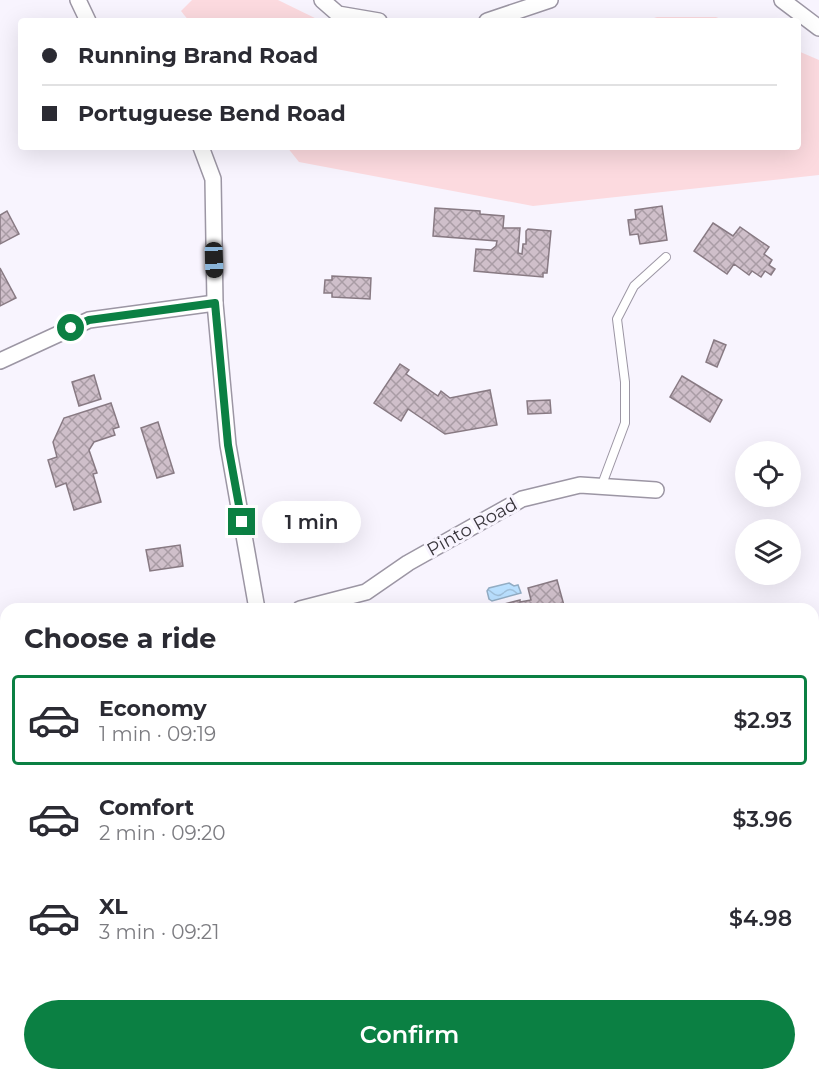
<!DOCTYPE html>
<html lang="en">
<head>
<meta charset="utf-8">
<style>
	:root { --surface:#fff; --page:#f7f7f7; --text:#2b2b33; --muted:#7c7c81; --line:#e1e1e2; --accent:#0b8043 }
	body { margin:0; font-family:Montserrat,sans-serif; background:var(--page); color:var(--text); height:100vh; display:flex; flex-direction:column; font-size:22px; white-space:nowrap }
	* { box-sizing:border-box; margin:0 }
	p { font-size:20px; color:var(--muted) }
	.icon { flex:none; width:33px; height:33px; fill:none; stroke:currentColor; stroke-width:2; stroke-linecap:round; stroke-linejoin:round }
	.map { position:relative; flex:1; overflow:hidden }
	.side { position:absolute; left:0px; top:603px; width:819px; height:478px; display:flex; flex-direction:column; background:var(--surface); border-radius:18px 18px 0 0; box-shadow:0 6px 24px #0002 }
	.side>* { flex:none }
	.guide { position:absolute; left:18px; top:18px; width:783px; height:132px; border-radius:6px; box-shadow:0 6px 24px #0002; display:grid; align-content:center; height:132px; padding:0 24px; background:var(--surface) }
	.controls { position:absolute; left:735px; top:441px; display:grid; gap:12px }
	.controls a { display:grid; place-items:center; width:66px; height:66px; border-radius:50%; background:var(--surface); box-shadow:0 6px 24px #0002; font-size:30px }
	.end { position:absolute; width:27px; height:27px; margin:-14px; border:8px solid #0b8043; background:#fff; box-shadow:0 0 0 3px #fff }
	.from { border-radius:50% }
	.bubble { position:absolute; height:42px; border-radius:21px; background:var(--surface); box-shadow:0 6px 24px #0002; font-size:20px; font-weight:600; line-height:42px; text-align:center }
	.car { position:absolute; width:18px; height:36px; margin:-18px -9px; border-radius:8px; box-shadow:0 0 4px 2px #0007; background:linear-gradient(#222 24%,#8ab4d8 0 40%,#222 0 76%,#8ab4d8 0 86%,#222 0) }
	.guide b { display:flex; align-items:center; gap:21px; height:57px; font-size:22px }
	.guide b+b { border-top:2px solid var(--line) }
	.guide i { width:15px; height:15px; background:var(--text) }
	ul { padding:0; list-style:none }
	li { display:flex; align-items:center; gap:18px; height:90px; margin:0 12px 9px; padding:0 12px; border:3px solid transparent; border-radius:6px }
	li div { flex:1 }
	li b { display:block; font-size:22px }
	li em { font-style:normal; font-weight:600 }
	li.on { border-color:var(--accent) }
	li>.icon { width:54px; height:54px; stroke-width:1.5 }
	h2 { padding:0 24px; font-size:27px; line-height:72px }
	.cta { display:flex; gap:12px; margin-top:auto; padding:12px 24px }
	.cta a { flex:1; height:69px; border-radius:36px; background:var(--accent); color:#fff; font-size:24px; font-weight:600; line-height:69px; text-align:center }
	.map>svg:first-child { display:block }
	.grass { fill:#fcdadf }
	.water { fill:url(#water-waves); stroke:#93adc4; stroke-width:1.5 }
	.building { fill:url(#building-cross-hatch); stroke:#887a83; stroke-width:1.5 }
	.lines { fill:none; stroke-linecap:round; stroke-linejoin:round }
	.service-casing { stroke:#9c96a4; stroke-width:10 }
	.minor-casing { stroke:#9c96a4; stroke-width:18 }
	.service { stroke:#fff; stroke-width:8 }
	.minor { stroke:#fff; stroke-width:15 }
	.route { stroke:#0b8043; stroke-width:8 }
	.labels { text-anchor:middle; dominant-baseline:central; stroke-width:6; stroke-linejoin:round; paint-order:stroke }
	.street-label { font-size:18px; fill:#39363c; stroke:#f8f4fe }
</style>
</head>
<body>
<div class="map">
<svg width="819" height="1081" viewBox="0 0 819 1081">
	<defs>
		<pattern id="water-waves" width="16" height="10" patternUnits="userSpaceOnUse" patternTransform="scale(1.5)"><rect width="16" height="10" fill="#bae0ff"/><path d="M0 5q4-4 8 0t8 0" fill="none" stroke="#a1c1db"/></pattern>
		<pattern id="building-cross-hatch" width="8" height="8" patternUnits="userSpaceOnUse" patternTransform="scale(1.5)"><rect width="8" height="8" fill="#cfbfca"/><path d="M0 0l8 8M0 8l8-8" fill="none" stroke="#a99ca5"/></pattern>
	</defs>
	<rect width="100%" height="100%" fill="#f8f4fe"/>
	<g class="grass">
		<polygon points="192,0 278,0 321,21 189,21 181,11"/>
		<polygon points="657,17 716,17 725,21 645,21"/>
		<polygon points="798,51 819,60 819,175 533,206 299,162 287,147 798,147"/>
		<polygon points="819,715 819,1081 0,1081 0,980 6,981 6,1076 813,1076 813,720"/>
	</g>
	<polygon class="water" points="509,583 514,586 518,585 521,593 492,601 489,599 487,591 489,588"/>
	<g class="building">
		<polygon points="662,206 667,240 640,244 638,234 630,235 628,220 636,219 635,210"/>
		<polygon points="435,208 480,211 480,214 504,216 503,228 520,228 518,253 522,254 523,244 526,244 526,231 528,229 551,231 547,273 543,273 543,277 474,271 476,249 491,250 496,246 497,241 433,236"/>
		<polygon points="7,211 19,234 0,244 0,215"/>
		<polygon points="713,223 733,236 740,227 769,247 764,254 772,260 769,265 775,269 771,275 765,271 761,277 752,271 749,275 734,264 727,274 694,251"/>
		<polygon points="0,268 16,298 0,306"/>
		<polygon points="332,276 371,278 370,299 332,297 332,293 324,293 325,280 332,280"/>
		<polygon points="714,340 726,345 717,367 706,362"/>
		<polygon points="400,364 409,370 406,374 438,396 441,391 450,398 490,390 497,425 445,434 408,409 401,421 374,403"/>
		<polygon points="94,375 101,399 79,406 72,382"/>
		<polygon points="682,376 722,400 710,422 670,397"/>
		<polygon points="550,400 551,413 528,414 527,401"/>
		<polygon points="111,403 119,427 113,429 115,435 94,442 89,450 97,473 93,474 101,502 74,510 66,483 56,487 48,460 57,457 53,442 64,418"/>
		<polygon points="158,422 174,473 157,478 141,428"/>
		<polygon points="180,545 183,566 150,571 146,550"/>
		<polygon points="557,580 565,609 485,609 520,600 520,602 531,600 528,588"/>
		<polygon points="0,677 6,679 6,712 0,709 2,703 0,702"/>
	</g>
	<g class="lines">
		<defs>
			<polyline id="service" points="601,487 625,423 625,382 617,319 634,286 666,257"/>
			<g id="minor">
				<polyline points="78,0 88,21"/>
				<polyline points="322,0 338,14 379,21"/>
				<polyline points="782,0 819,28"/>
				<polyline points="487,21 550,0"/>
				<polyline points="201,147 213,179 215,303 228,445 257,609"/>
				<polyline points="0,361 89,320 215,303"/>
				<polyline points="300,609 366,592 408,563 522,499 580,485 656,490"/>
			</g>
		</defs>
		<use href="#service" class="service-casing"/>
		<use href="#minor" class="minor-casing"/>
		<use href="#service" class="service"/>
		<use href="#minor" class="minor"/>
	</g>
	<g class="lines">
		<polyline class="route" points="71,328 89,320 215,303 228,445 242,522"/>
	</g>
	<g class="labels">
		<g class="street-label">
			<text transform="translate(472 527) rotate(-29)">Pinto Road</text>
		</g>
	</g>
</svg>
<div class="controls">
<a><svg class="icon" aria-label="locate" viewBox="0 0 24 24"><circle cx="12" cy="12" r="6"/><path d="M12 2v4M12 18v4M2 12h4M18 12h4"/></svg></a>
<a><svg class="icon" aria-label="layers" viewBox="0 0 24 24"><path d="M12 4l9 5-9 5-9-5zM3 14l9 5 9-5"/></svg></a>
</div>
<i class="end from" style="left:71px;top:328px"></i>
<i class="end" style="left:242px;top:522px"></i>
<div class="bubble" style="left:262px;top:501px;width:99px">1 min</div>
<i class="car" style="left:214px;top:260px;rotate:178deg"></i>
<div class="guide">
<b><i class="from"></i>Running Brand Road</b>
<b><i></i>Portuguese Bend Road</b>
</div>
<section class="side">
<h2>Choose a ride</h2>
<ul>
<li class="on"><svg class="icon" aria-label="car" viewBox="0 0 24 24"><path d="M5 17H2v-5l4-1 3-4h7l3 4 3 1v5h-3M9 17h6M6 11h13"/><circle cx="7" cy="17" r="2"/><circle cx="17" cy="17" r="2"/></svg><div><b>Economy</b><p>1 min · 09:19</p></div><em>$2.93</em></li>
<li><svg class="icon" aria-label="car" viewBox="0 0 24 24"><path d="M5 17H2v-5l4-1 3-4h7l3 4 3 1v5h-3M9 17h6M6 11h13"/><circle cx="7" cy="17" r="2"/><circle cx="17" cy="17" r="2"/></svg><div><b>Comfort</b><p>2 min · 09:20</p></div><em>$3.96</em></li>
<li><svg class="icon" aria-label="car" viewBox="0 0 24 24"><path d="M5 17H2v-5l4-1 3-4h7l3 4 3 1v5h-3M9 17h6M6 11h13"/><circle cx="7" cy="17" r="2"/><circle cx="17" cy="17" r="2"/></svg><div><b>XL</b><p>3 min · 09:21</p></div><em>$4.98</em></li>
</ul>
<div class="cta"><a>Confirm</a></div>
</section>
</div>
</body>
</html>
